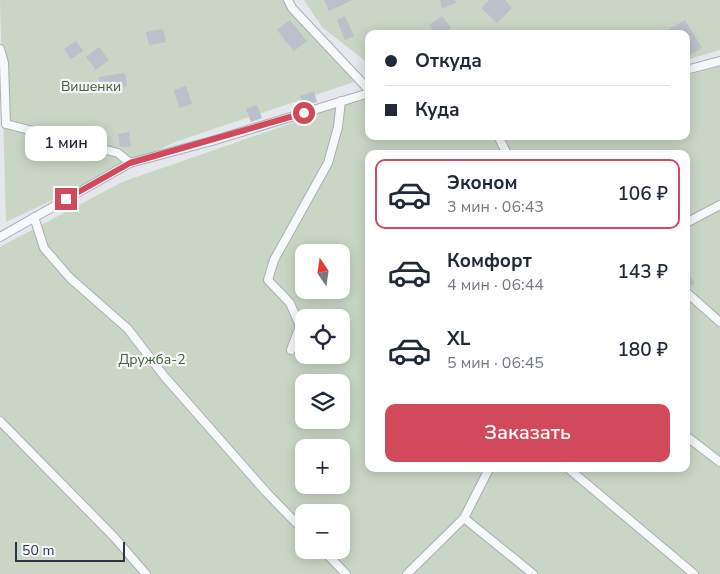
<!DOCTYPE html>
<html lang="ru">
<head>
<meta charset="utf-8">
<style>
	:root { --surface:#fff; --page:#f2f2f3; --text:#1f2937; --muted:#747a83; --line:#e0e1e3; --accent:#d1495b }
	body { margin:0; font-family:"Nunito Sans",sans-serif; background:var(--page); color:var(--text); height:100vh; display:flex; flex-direction:column; font-size:19px; white-space:nowrap }
	* { box-sizing:border-box; margin:0 }
	p { font-size:16px; color:var(--muted) }
	.icon { flex:none; width:28px; height:28px; fill:none; stroke:currentColor; stroke-width:2; stroke-linecap:round; stroke-linejoin:round }
	.map { position:relative; flex:1; overflow:hidden }
	.side { position:absolute; left:365px; top:150px; width:325px; height:322px; display:flex; flex-direction:column; background:var(--surface); border-radius:10px; box-shadow:0 2px 12px #0003 }
	.side>* { flex:none }
	.top-card { position:absolute; left:365px; top:30px; width:325px; height:110px; border-radius:10px; box-shadow:0 2px 12px #0003; display:grid; align-content:center; height:110px; padding:0 20px; background:var(--surface) }
	.needle { width:32px; rotate:347deg }
	.tools { position:absolute; left:295px; top:244px; display:grid; gap:10px }
	.tools a { display:grid; place-items:center; width:55px; height:55px; border-radius:10px; background:var(--surface); box-shadow:0 2px 12px #0003; font-size:25px }
	.scale { position:absolute; left:15px; bottom:12px; width:110px; box-sizing:border-box; padding-left:5px; border:2px solid #2b3445; border-top:0; font-size:14px; line-height:18px; white-space:nowrap; color:#2b3445; -webkit-text-stroke:4px #f4f6f9; paint-order:stroke }
	.end { position:absolute; width:22px; height:22px; margin:-11px; border:6px solid #d1495b; background:#fff; box-shadow:0 0 0 2px #fff }
	.from { border-radius:50% }
	.bubble { position:absolute; height:35px; border-radius:10px; background:var(--surface); box-shadow:0 2px 12px #0003; font-size:16px; font-weight:600; line-height:35px; text-align:center }
	.top-card b { display:flex; align-items:center; gap:18px; height:48px; font-size:19px }
	.top-card b+b { border-top:1px solid var(--line) }
	.top-card i { width:12px; height:12px; background:var(--text) }
	ul { padding:9px 0 0; list-style:none }
	li { display:flex; align-items:center; gap:15px; height:70px; margin:0 10px 8px; padding:0 10px; border:2px solid transparent; border-radius:10px }
	li div { flex:1 }
	li b { display:block; font-size:19px }
	li em { font-style:normal; font-weight:600 }
	li.active { border-color:var(--accent) }
	li>.icon { width:45px; height:45px; stroke-width:1.5 }
	.button { display:flex; gap:10px; margin-top:auto; padding:10px 20px }
	.button a { flex:1; height:58px; border-radius:10px; background:var(--accent); color:#fff; font-size:20px; font-weight:600; line-height:58px; text-align:center }
	.map>svg:first-child { display:block }
	.green { fill:#c9d6c5; fill-rule:evenodd }
	.building { fill:#bbc0ca }
	.lines { fill:none; stroke-linecap:round; stroke-linejoin:round }
	.service-casing { stroke:#a9aeb7; stroke-width:10 }
	.service { stroke:#f7f8fa; stroke-width:8 }
	.route { stroke:#d1495b; stroke-width:6 }
	.labels { text-anchor:middle; dominant-baseline:central; stroke-width:4.5; stroke-linejoin:round; paint-order:stroke }
	.park-label { font-size:14px; fill:#3f6138; stroke:#f4f6f9 }
</style>
</head>
<body>
<div class="map">
<svg width="720" height="574" viewBox="0 0 720 574">
	<rect width="100%" height="100%" fill="#e4e7ec"/>
	<g class="green">
		<polygon points="0,0 286,0 360,80 175,142 6,222"/>
		<polygon points="304,0 720,0 720,50 686,60 686,34 369,34 369,64 322,27"/>
		<path d="M720,66v508h-720v-327l122,-65 245,-85 2,1v38h112l11,4 11,-4h183v-60zM369,154h317v315h-317zM304,252h37v38h-37zM304,318h37v37h-37zM304,382h37v38h-37zM304,448h37v37h-37zM304,512h37v38h-37z"/>
	</g>
	<g class="building">
		<polygon points="324,0 353,0 329,11"/>
		<polygon points="440,0 455,0 456,3 442,8"/>
		<polygon points="489,0 505,0 512,8 497,23 481,8"/>
		<polygon points="345,16 354,36 345,40 337,20"/>
		<polygon points="442,16 451,28 443,34 436,34 429,25"/>
		<polygon points="290,20 307,41 294,51 277,30"/>
		<polygon points="685,20 702,48 686,57 686,34 671,34 669,29"/>
		<polygon points="163,29 166,42 149,45 146,32"/>
		<polygon points="76,41 83,51 71,59 64,49"/>
		<polygon points="99,47 109,60 96,70 86,57"/>
		<polygon points="125,73 127,86 101,91 99,77"/>
		<polygon points="186,86 192,104 179,108 174,90"/>
		<polygon points="314,91 317,102 303,106 300,96"/>
		<polygon points="257,105 262,118 251,122 246,109"/>
		<polygon points="129,132 131,146 120,147 118,134"/>
		<polygon points="686,273 695,282 687,289 686,288"/>
	</g>
	<g class="lines">
		<defs>
			<g id="service">
				<polyline points="288,0 292,8 369,90"/>
				<polyline points="0,49 4,63 6,124 118,153 130,163 212,141 369,93"/>
				<polyline points="686,70 720,61"/>
				<polyline points="498,136 507,154"/>
				<polyline points="34,217 44,248 70,278 128,329 164,376 266,492 304,531"/>
				<polyline points="686,223 720,205"/>
				<polyline points="0,237 130,163"/>
				<polyline points="686,292 720,322"/>
				<polyline points="291,350 300,326 290,303 268,280 274,260 328,163 338,127 341,101"/>
				<polyline points="0,421 114,537 146,574"/>
				<polyline points="686,436 720,462"/>
				<polyline points="569,469 694,574"/>
				<polyline points="464,518 533,574"/>
				<polyline points="323,550 346,574"/>
				<polyline points="407,574 464,518 489,469"/>
			</g>
		</defs>
		<use href="#service" class="service-casing"/>
		<use href="#service" class="service"/>
	</g>
	<g class="lines">
		<polyline class="route" points="66,199 130,163 304,113"/>
	</g>
	<g class="labels">
		<g class="park-label">
			<text x="91" y="86">Вишенки</text>
			<text x="152" y="359">Дружба-2</text>
		</g>
	</g>
</svg>
<div class="tools">
<a><svg class="needle" viewBox="-14 -14 28 28"><path d="M0-13l5 13h-10z" fill="#e53935"/><path d="M0 13l5-13h-10z" fill="#747a83"/></svg></a>
<a><svg class="icon" aria-label="locate" viewBox="0 0 24 24"><circle cx="12" cy="12" r="6"/><path d="M12 2v4M12 18v4M2 12h4M18 12h4"/></svg></a>
<a><svg class="icon" aria-label="layers" viewBox="0 0 24 24"><path d="M12 4l9 5-9 5-9-5zM3 14l9 5 9-5"/></svg></a>
<a>+</a>
<a>−</a>
</div>
<div class="scale">50 m</div>
<i class="end from" style="left:304px;top:113px"></i>
<i class="end" style="left:66px;top:199px"></i>
<div class="bubble" style="left:25px;top:126px;width:82px">1 мин</div>
<div class="top-card">
<b><i class="from"></i>Откуда</b>
<b><i></i>Куда</b>
</div>
<section class="side">
<ul>
<li class="active"><svg class="icon" aria-label="car" viewBox="0 0 24 24"><path d="M5 17H2v-5l4-1 3-4h7l3 4 3 1v5h-3M9 17h6M6 11h13"/><circle cx="7" cy="17" r="2"/><circle cx="17" cy="17" r="2"/></svg><div><b>Эконом</b><p>3 мин · 06:43</p></div><em>106 ₽</em></li>
<li><svg class="icon" aria-label="car" viewBox="0 0 24 24"><path d="M5 17H2v-5l4-1 3-4h7l3 4 3 1v5h-3M9 17h6M6 11h13"/><circle cx="7" cy="17" r="2"/><circle cx="17" cy="17" r="2"/></svg><div><b>Комфорт</b><p>4 мин · 06:44</p></div><em>143 ₽</em></li>
<li><svg class="icon" aria-label="car" viewBox="0 0 24 24"><path d="M5 17H2v-5l4-1 3-4h7l3 4 3 1v5h-3M9 17h6M6 11h13"/><circle cx="7" cy="17" r="2"/><circle cx="17" cy="17" r="2"/></svg><div><b>XL</b><p>5 мин · 06:45</p></div><em>180 ₽</em></li>
</ul>
<div class="button"><a>Заказать</a></div>
</section>
</div>
</body>
</html>
